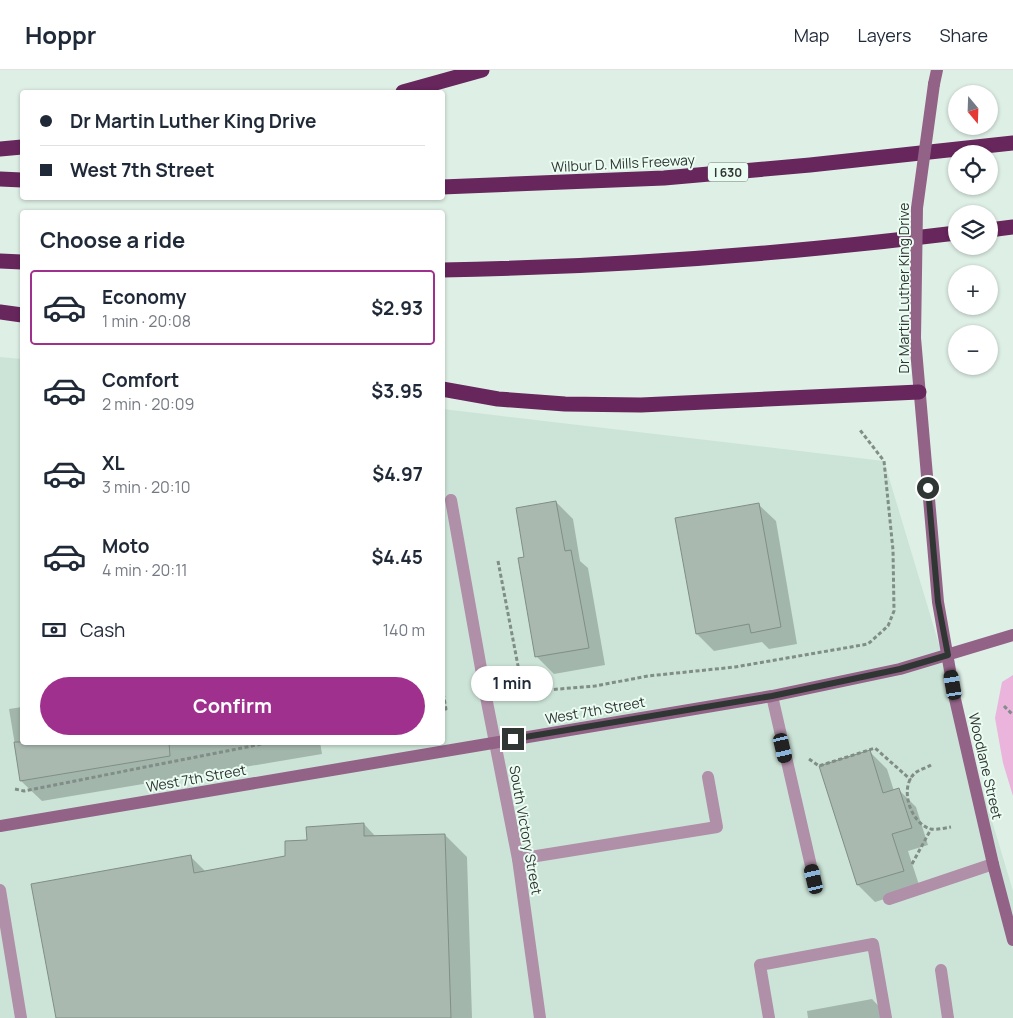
<!DOCTYPE html>
<html lang="en">
<head>
<meta charset="utf-8">
<style>
	:root { --surface:#fff; --page:#f6f6f7; --text:#1f2937; --muted:#747a83; --line:#e0e1e3; --accent:#a0308e }
	body { margin:0; font-family:Manrope,sans-serif; background:var(--page); color:var(--text); height:100vh; display:flex; flex-direction:column; font-size:19px; white-space:nowrap }
	* { box-sizing:border-box; margin:0 }
	p { font-size:16px; color:var(--muted) }
	.icon { flex:none; width:28px; height:28px; fill:none; stroke:currentColor; stroke-width:2; stroke-linecap:round; stroke-linejoin:round }
	.map { position:relative; flex:1; overflow:hidden }
	.panel { position:absolute; left:20px; top:140px; width:425px; height:535px; display:flex; flex-direction:column; background:var(--surface); border-radius:5px; box-shadow:0 1px 4px #0004 }
	.panel>* { flex:none }
	.hud { position:absolute; left:20px; top:20px; width:425px; height:110px; border-radius:5px; box-shadow:0 1px 4px #0004; display:grid; align-content:center; height:110px; padding:0 20px; background:var(--surface) }
	.needle { width:32px; rotate:161deg }
	.controls { position:absolute; left:948px; top:15px; display:grid; gap:10px }
	.controls a { display:grid; place-items:center; width:50px; height:50px; border-radius:50%; background:var(--surface); box-shadow:0 1px 4px #0004; font-size:25px }
	.end { position:absolute; width:22px; height:22px; margin:-11px; border:6px solid #303633; background:#fff; box-shadow:0 0 0 2px #fff }
	.from { border-radius:50% }
	.bubble { position:absolute; height:35px; border-radius:18px; background:var(--surface); box-shadow:0 1px 4px #0004; font-size:16px; font-weight:700; line-height:35px; text-align:center }
	.car { position:absolute; width:15px; height:30px; margin:-15px -8px; border-radius:6px; box-shadow:0 0 4px 1px #0007; background:linear-gradient(#222 24%,#8ab4d8 0 40%,#222 0 76%,#8ab4d8 0 86%,#222 0) }
	.hud b { display:flex; align-items:center; gap:18px; height:48px; font-size:19px }
	.hud b+b { border-top:1px solid var(--line) }
	.hud i { width:12px; height:12px; background:var(--text) }
	ul { padding:0; list-style:none }
	li { display:flex; align-items:center; gap:15px; height:75px; margin:0 10px 8px; padding:0 10px; border:2px solid transparent; border-radius:5px }
	li div { flex:1 }
	li b { display:block; font-size:19px }
	li em { font-style:normal; font-weight:700 }
	li.on { border-color:var(--accent) }
	li>.icon { width:45px; height:45px; stroke-width:1.5 }
	h2 { padding:0 20px; font-size:22px; line-height:60px }
	.pay { display:flex; align-items:center; gap:12px; height:55px; padding:0 20px; font-size:19px }
	.pay p { margin-inline-start:auto }
	.action { display:flex; gap:10px; margin-top:auto; padding:10px 20px }
	.action a { flex:1; height:58px; border-radius:30px; background:var(--accent); color:#fff; font-size:20px; font-weight:700; line-height:58px; text-align:center }
	header { display:flex; align-items:center; gap:30px; box-sizing:border-box; height:70px; padding:0 25px; background:var(--surface); border-bottom:1px solid var(--line) }
	header strong { font-size:24px }
	nav { display:flex; gap:28px; margin-inline-start:auto; font-size:18px }
	.map>svg:first-child { display:block }
	.built { fill:#cce4d7 }
	.green { fill:#eab4dd }
	.shadow { fill:#0003 }
	.building { fill:#a9b9b0; stroke:#808f86 }
	.lines { fill:none; stroke-linecap:round; stroke-linejoin:round }
	.path { stroke:#818d87; stroke-width:3; stroke-dasharray:4 2.5; stroke-linecap:butt }
	.lane { stroke:#b08fa8; stroke-width:12 }
	.street { stroke:#b08fa8; stroke-width:12 }
	.secondary { stroke:#926387; stroke-width:12 }
	.highway { stroke:#67265c; stroke-width:15 }
	.secondary-bridge { stroke:#926387; stroke-width:12 }
	.route { stroke:#303633; stroke-width:6 }
	.labels { text-anchor:middle; dominant-baseline:central; stroke-width:4; stroke-linejoin:round; paint-order:stroke }
	.shield { fill:#ebfcf3; stroke:#68716d; stroke-width:1 }
	.shield-label { font-size:12px; font-weight:bold; fill:#303633 }
	.street-label { font-size:14px; fill:#303633; stroke:#ebfcf3 }
</style>
</head>
<body>
<header>
<strong>Hoppr</strong>
<nav><a>Map</a><a>Layers</a><a>Share</a></nav>
</header>
<div class="map">
<svg width="1013" height="948" viewBox="0 0 1013 948">
	<rect width="100%" height="100%" fill="#deefe6"/>
	<polygon class="built" points="0,287 22,289 22,672 442,672 443,339 884,391 1013,821 1013,948 0,948"/>
	<polygon class="green" points="1013,605 1013,726 1003,693 995,648 1002,612"/>
	<g class="shadow">
		<polygon points="556,432 573,449 580,491 588,498 605,595 554,604 537,587 520,489 526,488"/>
		<polygon points="758,434 776,451 797,574 769,579 762,572 714,581 697,564"/>
		<polygon points="22,637 22,672 320,672 322,684 42,731 21,711 9,639"/>
		<polygon points="870,682 887,699 894,721 899,720 916,737 928,775 908,781 920,818 875,832 858,815"/>
		<polygon points="364,754 376,767 445,765 467,787 472,948 57,948 190,786 206,802 286,787 308,771"/>
		<polygon points="872,929 890,948 808,948 807,941"/>
	</g>
	<g class="building">
		<polygon points="556,431 565,481 571,480 589,578 535,587 518,488 524,487 516,438"/>
		<polygon points="759,433 781,557 751,563 749,554 696,564 675,448"/>
		<polygon points="14,672 169,672 170,686 20,711"/>
		<polygon points="870,680 883,723 899,718 912,758 892,764 904,801 857,815 819,696"/>
		<polygon points="364,753 364,766 445,764 451,948 56,948 31,814 191,785 194,803 285,786 285,771 307,770 306,757"/>
	</g>
	<g class="lines">
		<g class="path">
			<polyline points="498,491 523,622"/>
			<polyline points="442,617 446,639 442,640"/>
			<polyline points="509,626 523,622 595,616 648,606 735,597 868,574 888,556 894,541 893,480 884,391 860,360"/>
			<polyline points="1004,636 1013,645"/>
			<polyline points="809,689 819,696 875,678 911,710"/>
			<path d="M931,695c-5,3 -13,5 -17,9 -15,15 -3,50 17,55 6,1 14,-1 20,-2"/>
			<polyline points="15,719 24,721 272,672"/>
			<polyline points="912,794 931,759"/>
		</g>
		<g class="lane">
			<polyline points="451,430 487,632 518,789 540,948"/>
			<polyline points="772,626 814,809"/>
			<polyline points="518,789 717,757 708,707"/>
			<polyline points="889,829 993,794"/>
			<polyline points="941,900 948,948"/>
			<polyline points="769,948 760,895 873,874 886,948"/>
		</g>
		<polyline class="street" points="0,820 21,948"/>
		<g class="secondary">
			<polyline points="934,14 937,0"/>
			<polyline points="915,268 938,532 955,629 993,794 1013,870"/>
			<polyline points="0,756 772,626 900,599 1013,565"/>
		</g>
		<g class="highway">
			<polyline points="403,22 482,0"/>
			<polyline points="0,79 22,77"/>
			<polyline points="0,109 22,110"/>
			<polyline points="442,117 664,108 810,95 1013,73"/>
			<polyline points="989,160 1013,157"/>
			<polyline points="0,191 22,192"/>
			<path d="M442,200c172,-3 344,-16 514,-37"/>
			<polyline points="0,242 22,245"/>
			<polyline points="442,319 498,329 565,334 641,335 919,322"/>
		</g>
		<polyline class="secondary-bridge" points="915,268 917,138 934,14"/>
	</g>
	<g class="lines">
		<polyline class="route" points="513,669 772,626 900,599 948,585 938,532 928,418"/>
	</g>
	<g class="labels">
		<rect class="shield" x="708" y="92.5" width="40" height="19" rx="4"/>
		<g class="shield-label">
			<text x="728" y="102">I 630</text>
		</g>
		<g class="street-label">
			<text transform="translate(623 93) rotate(-3)">Wilbur D. Mills Freeway</text>
			<text transform="translate(903 218) rotate(-90)">Dr Martin Luther King Drive</text>
			<text transform="translate(595 640) rotate(-10)">West 7th Street</text>
			<text transform="translate(986 696) rotate(77)">Woodlane Street</text>
			<text transform="translate(196 708) rotate(-10)">West 7th Street</text>
			<text transform="translate(526 760) rotate(80)">South Victory Street</text>
		</g>
	</g>
</svg>
<div class="controls">
<a><svg class="needle" viewBox="-14 -14 28 28"><path d="M0-13l5 13h-10z" fill="#e53935"/><path d="M0 13l5-13h-10z" fill="#747a83"/></svg></a>
<a><svg class="icon" aria-label="locate" viewBox="0 0 24 24"><circle cx="12" cy="12" r="6"/><path d="M12 2v4M12 18v4M2 12h4M18 12h4"/></svg></a>
<a><svg class="icon" aria-label="layers" viewBox="0 0 24 24"><path d="M12 4l9 5-9 5-9-5zM3 14l9 5 9-5"/></svg></a>
<a>+</a>
<a>−</a>
</div>
<i class="end from" style="left:928px;top:418px"></i>
<i class="end" style="left:513px;top:669px"></i>
<div class="bubble" style="left:471px;top:596px;width:82px">1 min</div>
<i class="car" style="left:953px;top:615px;rotate:350deg"></i>
<i class="car" style="left:783px;top:678px;rotate:167deg"></i>
<i class="car" style="left:814px;top:809px;rotate:347deg"></i>
<div class="hud">
<b><i class="from"></i>Dr Martin Luther King Drive</b>
<b><i></i>West 7th Street</b>
</div>
<section class="panel">
<h2>Choose a ride</h2>
<ul>
<li class="on"><svg class="icon" aria-label="car" viewBox="0 0 24 24"><path d="M5 17H2v-5l4-1 3-4h7l3 4 3 1v5h-3M9 17h6M6 11h13"/><circle cx="7" cy="17" r="2"/><circle cx="17" cy="17" r="2"/></svg><div><b>Economy</b><p>1 min · 20:08</p></div><em>$2.93</em></li>
<li><svg class="icon" aria-label="car" viewBox="0 0 24 24"><path d="M5 17H2v-5l4-1 3-4h7l3 4 3 1v5h-3M9 17h6M6 11h13"/><circle cx="7" cy="17" r="2"/><circle cx="17" cy="17" r="2"/></svg><div><b>Comfort</b><p>2 min · 20:09</p></div><em>$3.95</em></li>
<li><svg class="icon" aria-label="car" viewBox="0 0 24 24"><path d="M5 17H2v-5l4-1 3-4h7l3 4 3 1v5h-3M9 17h6M6 11h13"/><circle cx="7" cy="17" r="2"/><circle cx="17" cy="17" r="2"/></svg><div><b>XL</b><p>3 min · 20:10</p></div><em>$4.97</em></li>
<li><svg class="icon" aria-label="car" viewBox="0 0 24 24"><path d="M5 17H2v-5l4-1 3-4h7l3 4 3 1v5h-3M9 17h6M6 11h13"/><circle cx="7" cy="17" r="2"/><circle cx="17" cy="17" r="2"/></svg><div><b>Moto</b><p>4 min · 20:11</p></div><em>$4.45</em></li>
</ul>
<div class="pay"><svg class="icon" aria-label="cash" viewBox="0 0 24 24"><path d="M3 7h18v10H3z"/><circle cx="12" cy="12" r="2"/></svg>Cash<p>140 m</p></div>
<div class="action"><a>Confirm</a></div>
</section>
</div>
</body>
</html>
